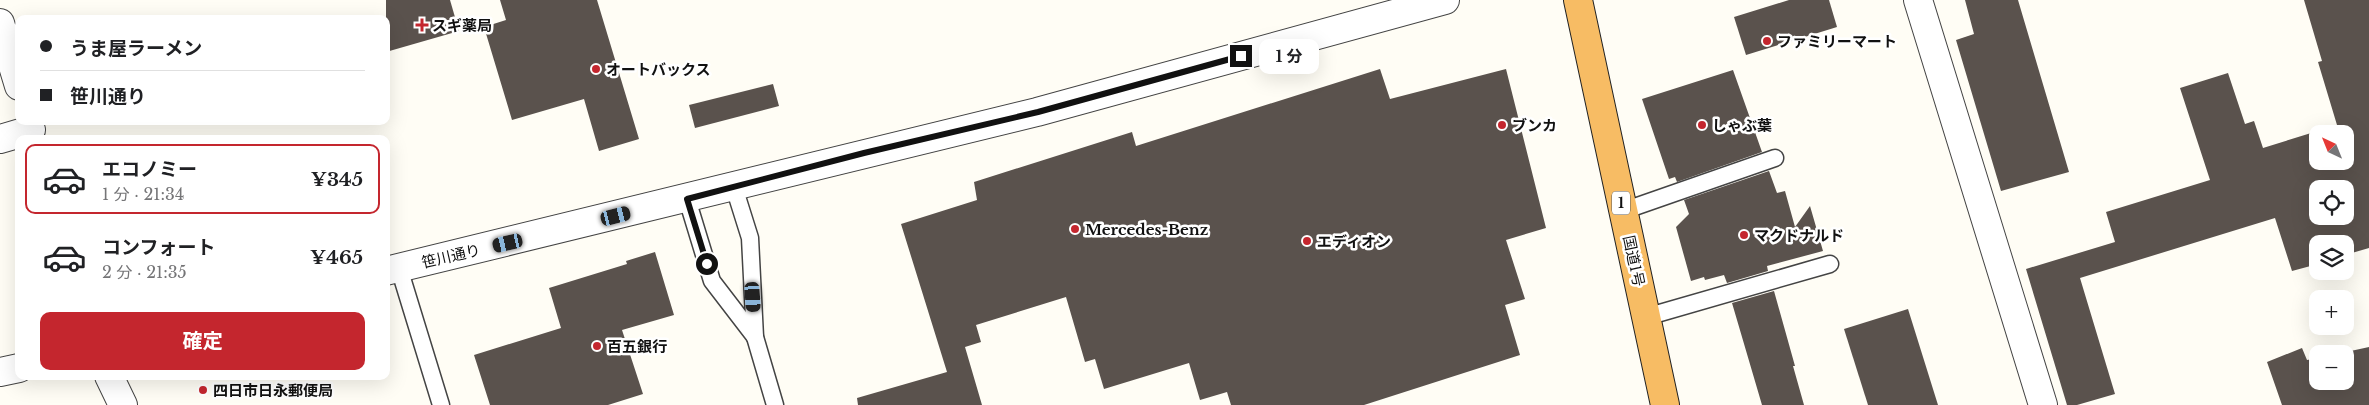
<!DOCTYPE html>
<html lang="ja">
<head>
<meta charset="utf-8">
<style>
	:root { --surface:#fff; --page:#f2f2f2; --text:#202124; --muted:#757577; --line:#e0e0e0; --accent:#c4262e }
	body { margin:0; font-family:"Libre Baskerville","Noto Sans JP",serif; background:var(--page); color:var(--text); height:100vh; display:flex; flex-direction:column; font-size:19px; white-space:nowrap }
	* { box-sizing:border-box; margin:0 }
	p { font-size:16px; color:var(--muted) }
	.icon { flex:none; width:28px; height:28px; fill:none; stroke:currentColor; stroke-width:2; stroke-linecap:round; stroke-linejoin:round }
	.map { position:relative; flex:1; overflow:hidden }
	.details { position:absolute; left:15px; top:135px; width:375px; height:245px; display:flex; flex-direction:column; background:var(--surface); border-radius:10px; box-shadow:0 5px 20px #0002 }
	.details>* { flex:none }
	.banner { position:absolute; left:15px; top:15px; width:375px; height:110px; border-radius:10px; box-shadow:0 5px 20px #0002; display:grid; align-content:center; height:110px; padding:0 25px; background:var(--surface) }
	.needle { width:32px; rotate:317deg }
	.tools { position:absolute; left:2309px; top:125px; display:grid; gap:10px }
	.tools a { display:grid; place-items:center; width:45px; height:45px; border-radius:10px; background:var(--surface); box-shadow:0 5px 20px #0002; font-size:25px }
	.end { position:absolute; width:22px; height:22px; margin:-11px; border:6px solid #111; background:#fff; box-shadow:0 0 0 2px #fff }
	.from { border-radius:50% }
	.bubble { position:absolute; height:35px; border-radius:10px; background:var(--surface); box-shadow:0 5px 20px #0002; font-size:16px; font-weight:700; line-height:35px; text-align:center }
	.car { position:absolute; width:15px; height:30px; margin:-15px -8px; border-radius:6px; box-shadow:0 0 4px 1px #0007; background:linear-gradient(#222 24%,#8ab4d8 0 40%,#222 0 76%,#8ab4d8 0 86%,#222 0) }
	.banner b { display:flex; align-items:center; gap:18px; height:48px; font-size:19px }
	.banner b+b { border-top:1px solid var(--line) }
	.banner i { width:12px; height:12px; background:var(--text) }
	ul { padding:9px 0 0; list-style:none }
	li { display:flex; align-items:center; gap:15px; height:70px; margin:0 10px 8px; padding:0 15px; border:2px solid transparent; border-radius:10px }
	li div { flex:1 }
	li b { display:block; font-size:19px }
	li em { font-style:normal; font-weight:700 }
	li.current { border-color:var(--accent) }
	li>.icon { width:45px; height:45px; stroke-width:1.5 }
	.button { display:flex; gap:10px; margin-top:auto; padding:10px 25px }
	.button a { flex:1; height:58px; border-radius:10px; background:var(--accent); color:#fff; font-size:20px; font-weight:700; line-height:58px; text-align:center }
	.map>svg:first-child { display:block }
	.building { fill:#5a524d; fill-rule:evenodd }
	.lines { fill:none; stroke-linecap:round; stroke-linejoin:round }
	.service-casing { stroke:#444; stroke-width:19 }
	.minor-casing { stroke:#444; stroke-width:30 }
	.tertiary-casing { stroke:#444; stroke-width:30 }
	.trunk-casing { stroke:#222; stroke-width:30 }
	.service { stroke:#fff; stroke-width:16 }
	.minor { stroke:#fff; stroke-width:28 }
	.tertiary { stroke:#fff; stroke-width:28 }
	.trunk { stroke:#f7bc64; stroke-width:28 }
	.route { stroke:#111; stroke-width:6 }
	.poi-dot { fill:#c4262e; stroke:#fff; stroke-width:2 }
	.labels { text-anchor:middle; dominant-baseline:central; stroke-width:5; stroke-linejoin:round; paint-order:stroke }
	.shield { fill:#fff; stroke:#585858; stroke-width:1 }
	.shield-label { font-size:14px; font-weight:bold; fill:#111 }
	.poi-label { font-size:15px; font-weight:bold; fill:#111; stroke:#fff; text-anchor:start }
	.street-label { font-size:15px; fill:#111; stroke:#fff }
</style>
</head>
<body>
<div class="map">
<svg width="2369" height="405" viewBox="0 0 2369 405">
	<rect width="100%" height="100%" fill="#fffdf5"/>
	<g class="building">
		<polygon points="386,0 450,0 459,31 386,52"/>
		<polygon points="500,0 597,0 639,139 599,151 584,99 512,120 484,27 506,20"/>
		<polygon points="1789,0 1829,0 1837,27 1746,55 1734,17"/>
		<polygon points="1965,0 2018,0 2069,172 2001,191 1956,40 1974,34"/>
		<path d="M2304,0h65v248l-24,7v-11h-27v20l-26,7 -17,-53 -195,60 35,116 -38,11h-10l-41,-136 89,-27 -9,-30 104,-32 -30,-92 48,-15 17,51 9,-3 9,27 74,-23 -19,-63 4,-1zM2318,134h27v27h-27zM2318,189h27v27h-27z"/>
		<polygon points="1380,69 1390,99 1506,69 1546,228 1506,240 1525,299 1505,305 1520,355 1364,405 1231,405 1227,392 1200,400 1189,363 1104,389 1095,359 1085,362 1066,297 976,325 981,342 965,347 982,405 858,405 857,398 947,372 901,224 977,200 974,182 1132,132 1136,146"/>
		<polygon points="1733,70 1762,152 1677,182 1675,177 1669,179 1642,99"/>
		<polygon points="773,84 779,106 695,128 689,105"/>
		<polygon points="1769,171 1777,193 1785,191 1795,227 1810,206 1823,251 1767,266 1768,271 1727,283 1724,275 1705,280 1704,277 1691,281 1676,227 1689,214 1684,200"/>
		<polygon points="655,252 674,315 622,330 643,394 608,405 490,405 474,355 561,328 549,288 627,264 626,261"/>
		<polygon points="1774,291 1795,366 1793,366 1804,405 1762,405 1732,303"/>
		<polygon points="1908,309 1938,405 1868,405 1844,329"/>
		<polygon points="2369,347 2369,405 2282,405 2267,362 2302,348 2307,360 2318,358 2318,381 2345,381 2345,354 2337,354"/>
	</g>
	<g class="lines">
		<defs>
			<g id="service">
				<polyline points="734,187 750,238 755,337 775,405"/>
				<polyline points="687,199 712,281 755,337"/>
				<polyline points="1623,211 1775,158"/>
				<polyline points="399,268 441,405"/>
				<polyline points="1646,317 1830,264"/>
			</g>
			<g id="minor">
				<polyline points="1918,0 2043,405"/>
				<polyline points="0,23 19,86"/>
				<polyline points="0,139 31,130"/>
				<polyline points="109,376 123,405"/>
			</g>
			<g id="tertiary">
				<polyline points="386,271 1037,112 1445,0"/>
				<polyline points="0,372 19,368"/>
			</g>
			<polyline id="trunk" points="1578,0 1665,405"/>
		</defs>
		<use href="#service" class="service-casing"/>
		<use href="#minor" class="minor-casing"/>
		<use href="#tertiary" class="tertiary-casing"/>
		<use href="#trunk" class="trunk-casing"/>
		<use href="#service" class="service"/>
		<use href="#minor" class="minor"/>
		<use href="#tertiary" class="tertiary"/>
		<use href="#trunk" class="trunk"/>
	</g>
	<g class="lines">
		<polyline class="route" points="707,264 687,199 864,153 1038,112 1241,56"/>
	</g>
	<g class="poi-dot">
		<path d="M419.5 17.5h5v5h5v5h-5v5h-5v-5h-5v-5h5z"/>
		<circle cx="1767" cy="41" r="5"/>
		<circle cx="596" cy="69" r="5"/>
		<circle cx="1502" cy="125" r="5"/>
		<circle cx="1702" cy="125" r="5"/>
		<circle cx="1075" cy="229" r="5"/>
		<circle cx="1744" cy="235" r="5"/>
		<circle cx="1307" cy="241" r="5"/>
		<circle cx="597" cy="346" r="5"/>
		<circle cx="203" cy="390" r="5"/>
	</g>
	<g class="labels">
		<rect class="shield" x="1612" y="191.5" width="18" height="23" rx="4"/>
		<g class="shield-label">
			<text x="1621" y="203">1</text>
		</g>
		<g class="poi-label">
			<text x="432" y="25">スギ薬局</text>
			<text x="1777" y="41">ファミリーマート</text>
			<text x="606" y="69">オートバックス</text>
			<text x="1512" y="125">ブンカ</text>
			<text x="1712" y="125">しゃぶ葉</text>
			<text x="1085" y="229">Mercedes-Benz</text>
			<text x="1754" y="235">マクドナルド</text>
			<text x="1317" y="241">エディオン</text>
			<text x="607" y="346">百五銀行</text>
			<text x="213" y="390">四日市日永郵便局</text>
		</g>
		<g class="street-label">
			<text transform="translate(451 256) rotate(-13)">笹川通り</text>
			<text transform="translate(1634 261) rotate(78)">国道1号</text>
		</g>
	</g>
</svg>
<div class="tools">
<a><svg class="needle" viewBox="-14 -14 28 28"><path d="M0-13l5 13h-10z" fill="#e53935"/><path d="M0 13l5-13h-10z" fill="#757577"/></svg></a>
<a><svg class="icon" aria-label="locate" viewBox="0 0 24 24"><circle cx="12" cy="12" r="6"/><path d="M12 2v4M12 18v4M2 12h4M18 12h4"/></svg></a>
<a><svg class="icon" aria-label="layers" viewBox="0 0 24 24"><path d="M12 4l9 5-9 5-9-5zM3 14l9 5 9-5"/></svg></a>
<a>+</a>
<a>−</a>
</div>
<i class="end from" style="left:707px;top:264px"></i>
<i class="end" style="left:1241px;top:56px"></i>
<div class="bubble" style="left:1259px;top:39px;width:60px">1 分</div>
<i class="car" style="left:616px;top:216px;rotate:76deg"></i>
<i class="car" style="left:508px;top:243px;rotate:257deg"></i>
<i class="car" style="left:753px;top:297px;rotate:176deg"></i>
<div class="banner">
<b><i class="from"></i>うま屋ラーメン</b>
<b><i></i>笹川通り</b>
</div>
<section class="details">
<ul>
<li class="current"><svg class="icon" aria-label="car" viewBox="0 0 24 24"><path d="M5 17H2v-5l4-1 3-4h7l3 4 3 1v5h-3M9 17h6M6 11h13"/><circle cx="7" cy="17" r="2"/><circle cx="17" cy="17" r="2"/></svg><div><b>エコノミー</b><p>1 分 · 21:34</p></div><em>¥345</em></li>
<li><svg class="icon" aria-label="car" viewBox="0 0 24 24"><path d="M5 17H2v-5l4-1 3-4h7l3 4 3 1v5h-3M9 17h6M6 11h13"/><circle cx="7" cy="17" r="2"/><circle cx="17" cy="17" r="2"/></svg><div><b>コンフォート</b><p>2 分 · 21:35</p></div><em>¥465</em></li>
</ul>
<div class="button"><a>確定</a></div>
</section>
</div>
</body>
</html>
